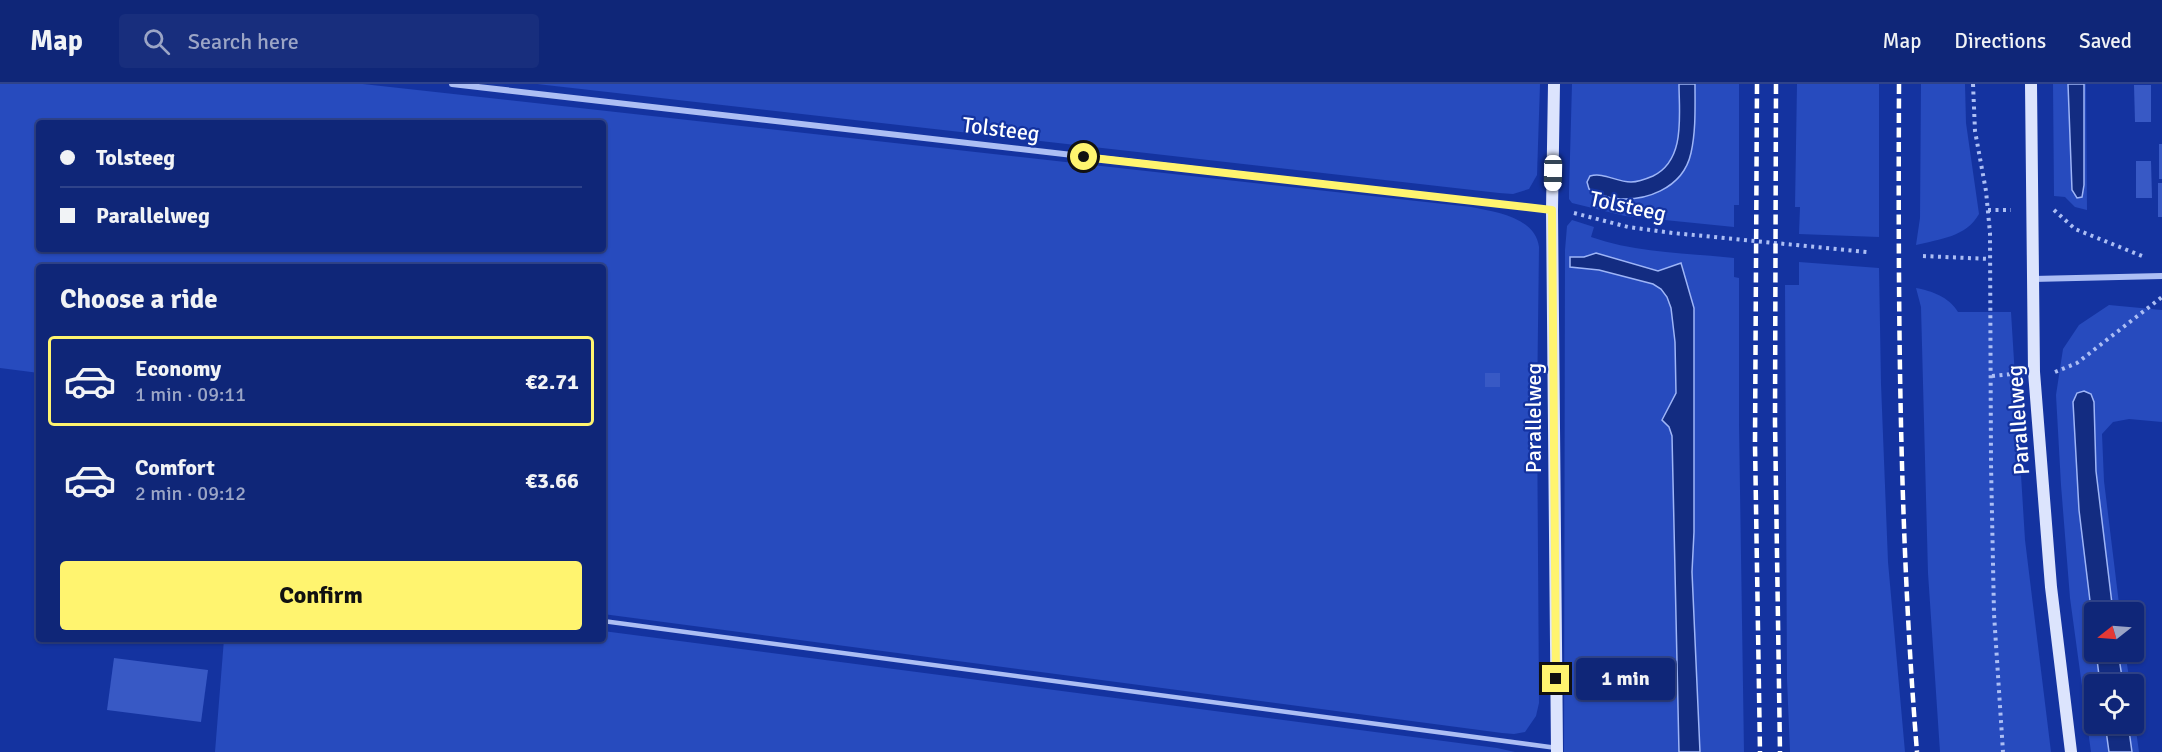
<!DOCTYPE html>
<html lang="en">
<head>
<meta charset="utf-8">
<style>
	:root { --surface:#0f2678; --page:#182e7d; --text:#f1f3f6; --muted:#9ba5c6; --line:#2f438a; --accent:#fff46f }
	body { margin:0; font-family:Signika,sans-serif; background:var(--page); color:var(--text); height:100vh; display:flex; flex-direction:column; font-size:22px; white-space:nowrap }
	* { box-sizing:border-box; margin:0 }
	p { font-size:20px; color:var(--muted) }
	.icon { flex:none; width:33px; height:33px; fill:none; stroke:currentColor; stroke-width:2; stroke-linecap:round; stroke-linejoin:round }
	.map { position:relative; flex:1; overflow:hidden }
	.sheet { position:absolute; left:36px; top:180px; width:570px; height:378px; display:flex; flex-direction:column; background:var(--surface); border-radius:6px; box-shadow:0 2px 4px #0004,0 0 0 2px var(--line) }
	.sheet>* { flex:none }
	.banner { position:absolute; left:36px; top:36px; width:570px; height:132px; border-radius:6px; box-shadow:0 2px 4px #0004,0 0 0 2px var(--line); display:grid; align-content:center; height:132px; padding:0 24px; background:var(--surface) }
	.needle { width:39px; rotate:253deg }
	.buttons { position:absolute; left:2084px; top:518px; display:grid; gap:12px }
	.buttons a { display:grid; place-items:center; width:60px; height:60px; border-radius:6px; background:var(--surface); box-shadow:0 2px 4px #0004,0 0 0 2px var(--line); font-size:30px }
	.end { position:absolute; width:27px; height:27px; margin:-14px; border:8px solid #fff46f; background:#111; box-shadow:0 0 0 3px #111 }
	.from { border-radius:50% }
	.bubble { position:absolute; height:42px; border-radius:6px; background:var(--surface); box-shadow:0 2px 4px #0004,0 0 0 2px var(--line); font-size:20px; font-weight:700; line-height:42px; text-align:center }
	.car { position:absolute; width:18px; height:36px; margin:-18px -9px; border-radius:8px; box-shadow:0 0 4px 2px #0007; background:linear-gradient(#fff 24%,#345 0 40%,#fff 0 76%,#345 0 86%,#fff 0) }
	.banner b { display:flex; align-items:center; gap:21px; height:57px; font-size:22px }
	.banner b+b { border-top:2px solid var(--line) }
	.banner i { width:15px; height:15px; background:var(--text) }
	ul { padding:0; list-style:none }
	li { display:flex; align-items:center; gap:18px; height:90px; margin:0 12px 9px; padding:0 12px; border:3px solid transparent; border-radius:6px }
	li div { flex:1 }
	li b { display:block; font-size:22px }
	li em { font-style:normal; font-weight:700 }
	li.on { border-color:var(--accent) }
	li>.icon { width:54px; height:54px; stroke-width:1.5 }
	h2 { padding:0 24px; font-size:27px; line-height:72px }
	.action { display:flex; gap:12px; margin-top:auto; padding:12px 24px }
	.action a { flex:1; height:69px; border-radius:6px; background:var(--accent); color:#111; font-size:24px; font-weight:700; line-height:69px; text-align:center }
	header { display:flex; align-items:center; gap:36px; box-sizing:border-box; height:84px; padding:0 30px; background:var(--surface); border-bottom:2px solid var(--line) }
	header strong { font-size:28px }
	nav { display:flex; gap:33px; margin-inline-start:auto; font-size:21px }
	.search { width:420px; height:54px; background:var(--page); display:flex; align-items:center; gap:15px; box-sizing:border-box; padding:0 21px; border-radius:6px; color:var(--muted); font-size:22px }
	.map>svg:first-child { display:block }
	.green { fill:#274bbe; fill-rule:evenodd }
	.water { fill:#132c81; stroke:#9eb5f7; stroke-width:1.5 }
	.building { fill:#3859c5 }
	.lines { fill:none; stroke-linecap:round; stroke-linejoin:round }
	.path { stroke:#acbef4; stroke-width:4; stroke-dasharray:3 4.5; stroke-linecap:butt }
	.lane { stroke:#acbef4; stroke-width:4.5 }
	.street { stroke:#acbef4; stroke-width:6 }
	.secondary { stroke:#dce4fd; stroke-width:12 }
	.rail { stroke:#fff; stroke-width:4.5; stroke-dasharray:10 4.5; stroke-linecap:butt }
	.route { stroke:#fff46f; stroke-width:8 }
	.labels { text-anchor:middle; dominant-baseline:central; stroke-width:4.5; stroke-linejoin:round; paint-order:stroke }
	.street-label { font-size:22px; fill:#fff; stroke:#1433a0 }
</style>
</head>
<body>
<header>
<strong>Map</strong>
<div class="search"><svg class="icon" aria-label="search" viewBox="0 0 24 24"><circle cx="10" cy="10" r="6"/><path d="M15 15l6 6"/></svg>Search here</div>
<nav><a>Map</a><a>Directions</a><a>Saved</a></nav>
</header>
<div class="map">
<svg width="2162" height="668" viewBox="0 0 2162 668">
	<rect width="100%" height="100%" fill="#1433a0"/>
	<g class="green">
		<path d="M0,0h363l1108,123c25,5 64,10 68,40l-2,159 2,297 -3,13 -11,16 -11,2 -12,-1 -899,-119v-347h-564v106l-39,-5zM39,39h564v126h-564z"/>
		<polygon points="537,0 1540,0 1537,91 1529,105 1513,110 1499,109"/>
		<polygon points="1572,0 1739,0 1739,121 1734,121 1734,143 1625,132 1572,119 1569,115 1569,108"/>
		<polygon points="1797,0 1879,0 1879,153 1799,150 1800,123 1795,123"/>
		<path d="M1921,0h44l1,39 13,91c-13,23 -39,25 -63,31l4,-27z"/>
		<polygon points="2053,0 2068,0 2072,106 2073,110 2082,113 2084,0 2086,0 2087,126 2075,123 2065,113 2054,112"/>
		<path d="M1572,136l22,7 -3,10c45,16 95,16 143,21v19l5,1v146l5,328h-180l1,-502 2,-24z"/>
		<polygon points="1799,178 1879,184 1881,300 1888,478 1905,668 1790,668 1787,595 1785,201 1799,201"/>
		<path d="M1916,204c16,3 33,9 42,24h53l14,228 26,212h-111l-12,-179 -7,-266z"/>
		<polygon points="2109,221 2162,226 2162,338 2129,335 2113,338 2102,350 2104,397 2120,528 2094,528 2094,567 2125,567 2130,600 2094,600 2094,639 2133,639 2133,625 2139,668 2091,668 2070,514 2061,401 2056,311 2063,265 2079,241"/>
		<polygon points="603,547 1497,664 1515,668 215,668 224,555 603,555"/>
	</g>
	<g class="water">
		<path d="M1679,0h16c0,23 1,47 -4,69 -8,36 -47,50 -80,45 -8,-2 -15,-6 -22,-9l-2,-7 3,-6c14,-4 26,6 41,6 7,0 15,-3 22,-6 33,-16 26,-61 26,-92z"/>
		<polygon points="2068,0 2084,0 2084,101 2082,113 2077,114 2072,106"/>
		<polygon points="1596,169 1658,187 1681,179 1694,224 1694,448 1692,488 1700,668 1679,668 1672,352 1669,343 1662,336 1676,309 1675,258 1671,224 1667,213 1661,205 1653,200 1599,186 1570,183 1570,173 1584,173"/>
		<polygon points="2084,307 2091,310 2094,318 2096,387 2113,528 2094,528 2094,550 2079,426 2073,318 2077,309"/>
		<polygon points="2096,567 2118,567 2123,600 2100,600"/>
		<polygon points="2105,639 2128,639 2132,668 2109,668"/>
	</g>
	<g class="building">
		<polygon points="2134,1 2151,1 2151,38 2135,38"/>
		<rect x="2159" y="60" width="3" height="35"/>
		<polygon points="2136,77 2151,77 2152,114 2136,114"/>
		<rect x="2158" y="99" width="4" height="34"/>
		<rect x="1485" y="289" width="15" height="14"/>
		<polygon points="114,574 208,586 201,638 107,626"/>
	</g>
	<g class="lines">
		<g class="path">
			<polyline points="1973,0 1975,47 1986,107 1990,149 1991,380 1994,530 2003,668"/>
			<polyline points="1988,126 2011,126"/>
			<polyline points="2054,126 2075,145 2142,172"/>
			<polyline points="1574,129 1628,143 1673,149 1867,168"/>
			<polyline points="1923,172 1990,175"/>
			<polyline points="2055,288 2077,279 2162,213"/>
			<polyline points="1992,292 2012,290"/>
		</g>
		<polyline class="lane" points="603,537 1557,664"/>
		<g class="street">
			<polyline points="452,0 1552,126"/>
			<polyline points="2033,195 2162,192"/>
		</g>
		<g class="secondary">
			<polyline points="1554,0 1552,126 1557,668"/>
			<polyline points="2031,0 2034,288 2051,503 2071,668"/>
		</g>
		<g class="rail">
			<polyline points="1757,0 1755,360 1760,668"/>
			<polyline points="1776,0 1775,338 1780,668"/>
			<path d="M1899,0c-1,223 0,446 18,668"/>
		</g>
	</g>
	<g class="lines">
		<polyline class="route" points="1084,73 1552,126 1556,595"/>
	</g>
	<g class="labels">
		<g class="street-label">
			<text transform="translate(1001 45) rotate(7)">Tolsteeg</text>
			<text transform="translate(1628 122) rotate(12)">Tolsteeg</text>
			<text transform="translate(1533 334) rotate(-90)">Parallelweg</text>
			<text transform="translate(2018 336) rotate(-94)">Parallelweg</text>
		</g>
	</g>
</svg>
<div class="buttons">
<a><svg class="needle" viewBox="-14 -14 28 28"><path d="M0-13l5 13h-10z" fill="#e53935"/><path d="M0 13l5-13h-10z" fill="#9ba5c6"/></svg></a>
<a><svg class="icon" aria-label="locate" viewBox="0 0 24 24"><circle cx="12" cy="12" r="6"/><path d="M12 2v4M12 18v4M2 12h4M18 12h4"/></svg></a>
</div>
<i class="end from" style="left:1084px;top:73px"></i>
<i class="end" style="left:1556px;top:595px"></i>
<div class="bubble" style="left:1576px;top:574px;width:99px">1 min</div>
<i class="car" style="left:1553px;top:89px;rotate:181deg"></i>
<div class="banner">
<b><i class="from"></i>Tolsteeg</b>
<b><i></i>Parallelweg</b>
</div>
<section class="sheet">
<h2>Choose a ride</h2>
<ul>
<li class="on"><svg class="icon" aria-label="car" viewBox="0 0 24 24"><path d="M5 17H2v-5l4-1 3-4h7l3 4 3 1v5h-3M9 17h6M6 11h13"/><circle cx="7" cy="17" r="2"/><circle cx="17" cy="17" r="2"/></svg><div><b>Economy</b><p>1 min · 09:11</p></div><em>€2.71</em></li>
<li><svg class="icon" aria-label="car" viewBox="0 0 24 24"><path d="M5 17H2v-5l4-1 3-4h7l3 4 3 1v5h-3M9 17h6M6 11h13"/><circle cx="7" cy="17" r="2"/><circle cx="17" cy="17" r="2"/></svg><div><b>Comfort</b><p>2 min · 09:12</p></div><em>€3.66</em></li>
</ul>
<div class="action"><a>Confirm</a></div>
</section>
</div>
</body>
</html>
